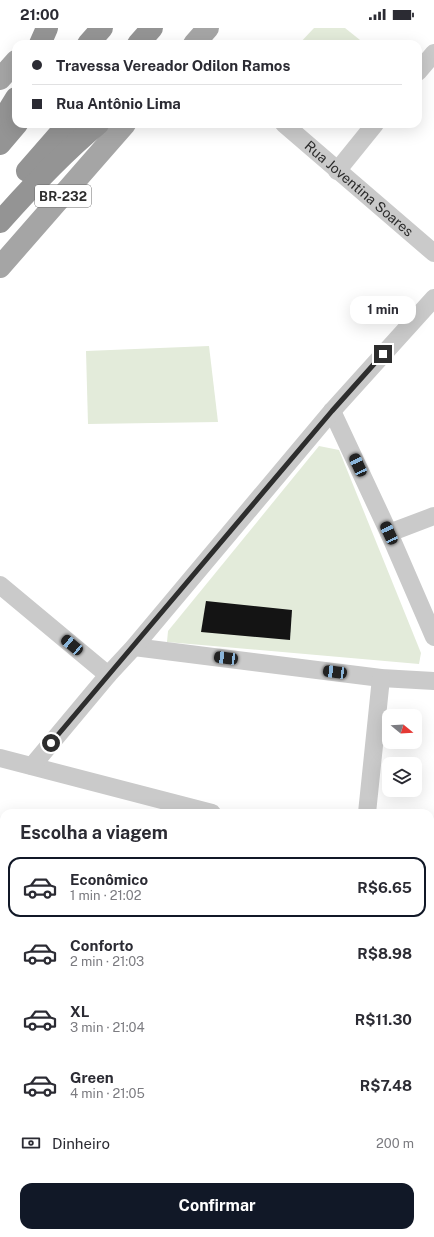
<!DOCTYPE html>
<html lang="pt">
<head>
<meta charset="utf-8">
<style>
	:root { --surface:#fff; --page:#f2f2f3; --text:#2b2b33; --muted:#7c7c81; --line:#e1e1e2; --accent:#111827 }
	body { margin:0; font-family:"Public Sans",sans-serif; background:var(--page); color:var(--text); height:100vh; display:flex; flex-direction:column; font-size:15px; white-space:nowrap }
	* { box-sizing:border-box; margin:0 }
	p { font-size:13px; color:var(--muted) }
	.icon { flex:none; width:22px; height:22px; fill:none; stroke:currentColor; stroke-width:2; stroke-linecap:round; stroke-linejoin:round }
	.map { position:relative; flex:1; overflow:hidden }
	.drawer { position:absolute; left:0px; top:781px; width:434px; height:428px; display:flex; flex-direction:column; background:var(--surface); border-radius:12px 12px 0 0; box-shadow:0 4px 16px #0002 }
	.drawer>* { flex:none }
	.top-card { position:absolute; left:12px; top:12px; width:410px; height:88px; border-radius:12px; box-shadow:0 4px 16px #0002; display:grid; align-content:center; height:88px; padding:0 20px; background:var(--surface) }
	.needle { width:26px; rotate:108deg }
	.fabs { position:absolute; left:382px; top:681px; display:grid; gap:8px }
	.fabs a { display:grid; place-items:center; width:40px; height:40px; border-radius:8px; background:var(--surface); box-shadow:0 4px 16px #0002; font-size:20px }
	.end { position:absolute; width:18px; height:18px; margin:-9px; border:5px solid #2d2d2d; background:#fff; box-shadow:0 0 0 2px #fff }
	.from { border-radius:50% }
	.bubble { position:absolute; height:28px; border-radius:12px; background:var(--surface); box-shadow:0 4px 16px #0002; font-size:13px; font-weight:700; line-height:28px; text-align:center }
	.car { position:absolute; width:12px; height:24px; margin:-12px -6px; border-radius:5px; box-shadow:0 0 3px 1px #0007; background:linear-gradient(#222 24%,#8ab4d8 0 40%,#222 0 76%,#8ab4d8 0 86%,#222 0) }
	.top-card b { display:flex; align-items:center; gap:14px; height:38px; font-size:15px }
	.top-card b+b { border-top:1px solid var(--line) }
	.top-card i { width:10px; height:10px; background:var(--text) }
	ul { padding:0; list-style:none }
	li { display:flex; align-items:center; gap:12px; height:60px; margin:0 8px 6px; padding:0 12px; border:2px solid transparent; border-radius:12px }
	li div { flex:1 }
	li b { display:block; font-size:15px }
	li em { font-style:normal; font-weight:700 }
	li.selected { border-color:var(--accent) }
	li>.icon { width:36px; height:36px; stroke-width:1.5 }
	h2 { padding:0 20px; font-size:18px; line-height:48px }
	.pay { display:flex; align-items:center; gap:10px; height:44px; padding:0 20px; font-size:15px }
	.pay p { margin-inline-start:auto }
	.button { display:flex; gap:8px; margin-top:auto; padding:8px 20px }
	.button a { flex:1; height:46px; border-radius:12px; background:var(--accent); color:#fff; font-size:16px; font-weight:700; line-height:46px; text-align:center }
	.status { display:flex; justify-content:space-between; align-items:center; height:28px; padding:0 20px; background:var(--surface); direction:ltr }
	.status svg { height:11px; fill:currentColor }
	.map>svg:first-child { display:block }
	.green { fill:#e3ebda }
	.building { fill:#141414 }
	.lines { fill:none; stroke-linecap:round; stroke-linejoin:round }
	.path { stroke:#cacaca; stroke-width:2.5; stroke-dasharray:2 2; stroke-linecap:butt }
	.minor { stroke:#cacaca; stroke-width:18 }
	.major { stroke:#a5a5a5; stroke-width:22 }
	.highway { stroke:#949494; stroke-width:22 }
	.route { stroke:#2d2d2d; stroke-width:5 }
	.labels { text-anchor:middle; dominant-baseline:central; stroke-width:4; stroke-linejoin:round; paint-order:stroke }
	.shield { fill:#fff; stroke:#6c6c6c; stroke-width:1 }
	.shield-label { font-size:13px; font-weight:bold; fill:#2d2d2d }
	.street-label { font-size:14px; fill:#2d2d2d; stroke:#fff }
</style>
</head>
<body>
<div class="status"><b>21:00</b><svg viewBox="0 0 49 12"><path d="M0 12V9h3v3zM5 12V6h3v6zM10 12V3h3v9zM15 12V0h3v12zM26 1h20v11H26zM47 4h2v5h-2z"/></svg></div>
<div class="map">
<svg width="434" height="1209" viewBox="0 0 434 1209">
	<rect width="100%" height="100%" fill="#fff"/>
	<g class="green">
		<polygon points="314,0 345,0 365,16 299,16"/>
		<polygon points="209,318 218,394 88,396 86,323"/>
		<polygon points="319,418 339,422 421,625 419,636 167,614 168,603"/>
	</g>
	<polygon class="building" points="206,573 292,582 290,612 201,604"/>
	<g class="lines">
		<g class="path">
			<polyline points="0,823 4,824"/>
			<polyline points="430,938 434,939"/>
		</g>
		<g class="minor">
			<polyline points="418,44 434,25"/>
			<path id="s1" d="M284,96l150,129"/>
			<polyline points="337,143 375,96"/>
			<polyline points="332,383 389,505 434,609"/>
			<polyline points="389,505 434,488"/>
			<polyline points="0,557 108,647"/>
			<polyline points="134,619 381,650 434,653"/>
			<polyline points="0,730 212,785"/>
			<polyline points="32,738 108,647 134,619 332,383 434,270"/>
			<polyline points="367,785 381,650"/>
			<polyline points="430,841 434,843"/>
			<polyline points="0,911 4,912"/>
			<polyline points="0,994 4,994"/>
			<polyline points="430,1024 434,1025"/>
			<polyline points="0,1150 4,1150"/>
			<polyline points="430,1159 434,1159"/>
			<polyline points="195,1209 195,1205"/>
		</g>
		<g class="major">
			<polyline points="194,16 208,0"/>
			<polyline points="0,51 16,33"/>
			<polyline points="0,239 125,96"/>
		</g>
		<g class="highway">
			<polyline points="40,16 47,0"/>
			<polyline points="88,16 102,0"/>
			<polyline points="138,16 152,0"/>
			<polyline points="0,96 16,70"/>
			<polyline points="0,116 17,96"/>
			<polyline points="27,143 68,96"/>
			<path d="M0,194c31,-35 62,-68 98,-98"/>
		</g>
	</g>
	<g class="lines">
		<polyline class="route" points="51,715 332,383 383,326"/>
	</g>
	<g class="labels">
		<rect class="shield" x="35" y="157" width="56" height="22" rx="3"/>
		<g class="shield-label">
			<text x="63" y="168">BR-232</text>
		</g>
		<g class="street-label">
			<text stroke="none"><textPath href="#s1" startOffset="99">Rua Joventina Soares</textPath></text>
		</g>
	</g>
</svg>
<div class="fabs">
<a><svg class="needle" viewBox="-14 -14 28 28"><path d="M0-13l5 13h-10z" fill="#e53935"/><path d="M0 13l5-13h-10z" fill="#7c7c81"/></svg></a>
<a><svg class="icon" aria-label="layers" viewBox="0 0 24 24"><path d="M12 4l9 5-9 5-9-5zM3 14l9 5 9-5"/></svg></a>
</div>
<i class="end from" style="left:51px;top:715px"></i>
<i class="end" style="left:383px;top:326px"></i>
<div class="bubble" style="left:350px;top:268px;width:66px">1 min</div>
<i class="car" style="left:358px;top:437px;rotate:335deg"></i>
<i class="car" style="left:389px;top:505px;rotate:335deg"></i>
<i class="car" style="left:72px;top:617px;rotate:310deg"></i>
<i class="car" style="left:226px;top:630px;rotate:277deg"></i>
<i class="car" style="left:335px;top:644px;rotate:277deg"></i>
<div class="top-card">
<b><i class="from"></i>Travessa Vereador Odilon Ramos</b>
<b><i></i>Rua Antônio Lima</b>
</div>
<section class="drawer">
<h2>Escolha a viagem</h2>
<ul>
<li class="selected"><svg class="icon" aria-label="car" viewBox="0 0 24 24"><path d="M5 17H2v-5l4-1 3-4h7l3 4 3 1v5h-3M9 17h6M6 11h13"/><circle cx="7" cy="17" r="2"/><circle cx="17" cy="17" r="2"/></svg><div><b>Econômico</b><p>1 min · 21:02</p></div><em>R$6.65</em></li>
<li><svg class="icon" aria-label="car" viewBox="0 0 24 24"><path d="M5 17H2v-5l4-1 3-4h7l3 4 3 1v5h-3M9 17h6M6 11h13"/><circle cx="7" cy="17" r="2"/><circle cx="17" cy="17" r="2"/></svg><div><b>Conforto</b><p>2 min · 21:03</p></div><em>R$8.98</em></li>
<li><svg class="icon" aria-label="car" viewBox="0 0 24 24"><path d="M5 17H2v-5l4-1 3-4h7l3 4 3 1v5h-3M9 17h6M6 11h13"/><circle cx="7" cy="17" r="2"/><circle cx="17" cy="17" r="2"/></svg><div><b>XL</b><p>3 min · 21:04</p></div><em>R$11.30</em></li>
<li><svg class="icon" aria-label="car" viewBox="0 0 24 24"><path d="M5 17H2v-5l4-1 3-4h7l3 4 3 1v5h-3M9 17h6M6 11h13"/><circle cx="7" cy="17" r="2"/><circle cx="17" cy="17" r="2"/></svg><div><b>Green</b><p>4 min · 21:05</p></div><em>R$7.48</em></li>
</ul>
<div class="pay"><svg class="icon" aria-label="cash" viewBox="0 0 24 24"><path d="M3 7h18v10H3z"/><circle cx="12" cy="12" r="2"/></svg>Dinheiro<p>200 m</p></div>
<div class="button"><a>Confirmar</a></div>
</section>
</div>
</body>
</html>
